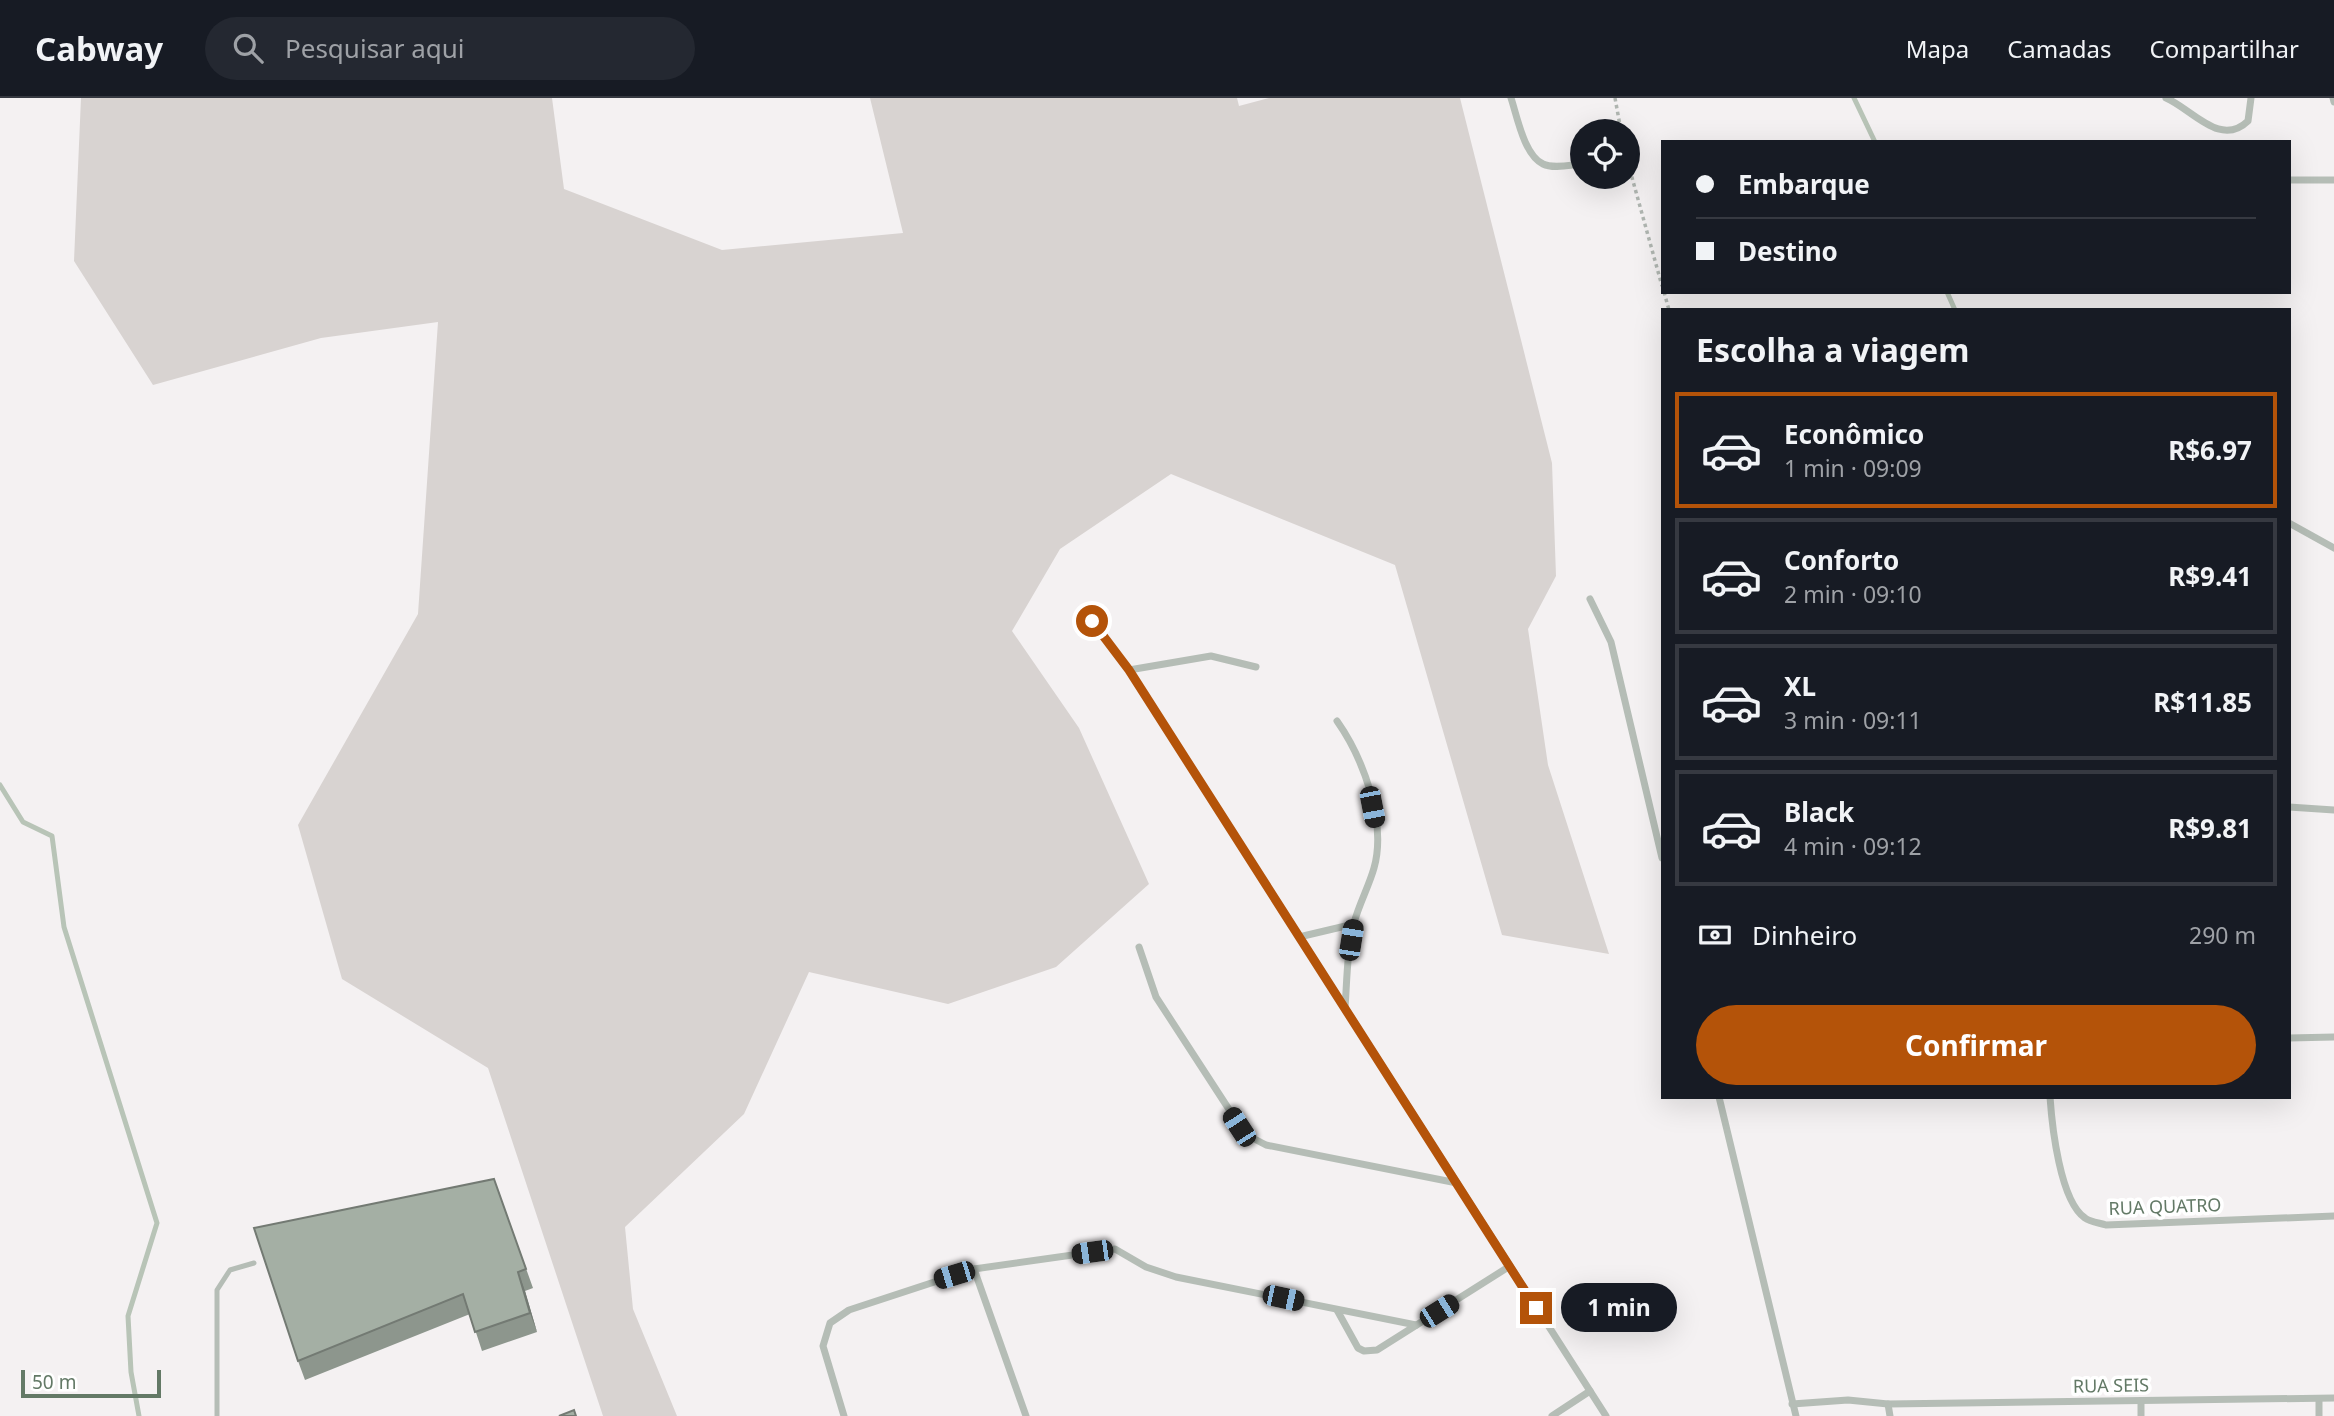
<!DOCTYPE html>
<html lang="pt">
<head>
<meta charset="utf-8">
<style>
	:root { --surface:#171b24; --page:#242831; --text:#f1f3f6; --muted:#9ea1a6; --line:#363941; --accent:#b45309 }
	body { margin:0; font-family:"Noto Sans",sans-serif; background:var(--page); color:var(--text); height:100vh; display:flex; flex-direction:column; font-size:26px; white-space:nowrap }
	* { box-sizing:border-box; margin:0 }
	p { font-size:23px; color:var(--muted) }
	.icon { flex:none; width:38px; height:38px; fill:none; stroke:currentColor; stroke-width:2; stroke-linecap:round; stroke-linejoin:round }
	.map { position:relative; flex:1; overflow:hidden }
	.details { position:absolute; left:1661px; top:210px; width:630px; height:791px; display:flex; flex-direction:column; background:var(--surface); border-radius:0px; box-shadow:0 7px 28px #0002 }
	.details>* { flex:none }
	.banner { position:absolute; left:1661px; top:42px; width:630px; height:154px; border-radius:0px; box-shadow:0 7px 28px #0002; display:grid; align-content:center; height:154px; padding:0 35px; background:var(--surface) }
	.tools { position:absolute; left:1570px; top:21px; display:grid; gap:14px }
	.tools a { display:grid; place-items:center; width:70px; height:70px; border-radius:50%; background:var(--surface); box-shadow:0 7px 28px #0002; font-size:35px }
	.scale { position:absolute; left:21px; bottom:18px; width:140px; box-sizing:border-box; padding-left:7px; border:4px solid #637966; border-top:0; font-size:19px; line-height:24px; white-space:nowrap; color:#637966; -webkit-text-stroke:5px #fff; paint-order:stroke }
	.end { position:absolute; width:32px; height:32px; margin:-16px; border:9px solid #b45309; background:#fff; box-shadow:0 0 0 4px #fff }
	.from { border-radius:50% }
	.bubble { position:absolute; height:49px; border-radius:24px; background:var(--surface); box-shadow:0 7px 28px #0002; font-size:23px; font-weight:700; line-height:49px; text-align:center }
	.car { position:absolute; width:21px; height:42px; margin:-21px -10px; border-radius:9px; box-shadow:0 0 5px 2px #0007; background:linear-gradient(#222 24%,#8ab4d8 0 40%,#222 0 76%,#8ab4d8 0 86%,#222 0) }
	.banner b { display:flex; align-items:center; gap:24px; height:66px; font-size:26px }
	.banner b+b { border-top:2px solid var(--line) }
	.banner i { width:18px; height:18px; background:var(--text) }
	ul { padding:0; list-style:none }
	li { display:flex; align-items:center; gap:21px; height:116px; margin:0 14px 10px; padding:0 21px; border:4px solid var(--line); border-radius:0px }
	li div { flex:1 }
	li b { display:block; font-size:26px }
	li em { font-style:normal; font-weight:700 }
	li.selected { border-color:var(--accent) }
	li>.icon { width:63px; height:63px; stroke-width:1.5 }
	h2 { padding:0 35px; font-size:32px; line-height:84px }
	.pay { display:flex; align-items:center; gap:18px; height:77px; padding:0 35px; font-size:26px }
	.pay p { margin-inline-start:auto }
	.action { display:flex; gap:14px; margin-top:auto; padding:14px 35px }
	.action a { flex:1; height:80px; border-radius:42px; background:var(--accent); color:#fff; font-size:28px; font-weight:700; line-height:80px; text-align:center }
	header { display:flex; align-items:center; gap:42px; box-sizing:border-box; height:98px; padding:0 35px; background:var(--surface); border-bottom:2px solid var(--line) }
	header strong { font-size:33px }
	nav { display:flex; gap:38px; margin-inline-start:auto; font-size:24px }
	.search { width:490px; height:63px; background:var(--page); display:flex; align-items:center; gap:18px; box-sizing:border-box; padding:0 24px; border-radius:38px; color:var(--muted); font-size:26px }
	.map>svg:first-child { display:block }
	.green { fill:#d8d3d1 }
	.lines { fill:none; stroke-linecap:round; stroke-linejoin:round }
	.stream { stroke:#b8c4b7; stroke-width:5 }
	.path { stroke:#b0b6b1; stroke-width:3.5; stroke-dasharray:3.5 3.5; stroke-linecap:butt }
	.service { stroke:#b5bdb6; stroke-width:5 }
	.minor { stroke:#b5bdb6; stroke-width:7 }
	.wall { fill:#8d968d }
	.shaded-wall { fill:#737a73 }
	.building { fill:#a4afa4; stroke:#737a73; stroke-width:2 }
	.route { stroke:#b45309; stroke-width:9 }
	.labels { text-anchor:middle; dominant-baseline:central; stroke-width:7; stroke-linejoin:round; paint-order:stroke }
	.street-label { font-size:18px; fill:#637966; stroke:#fff }
</style>
</head>
<body>
<header>
<strong>Cabway</strong>
<div class="search"><svg class="icon" aria-label="search" viewBox="0 0 24 24"><circle cx="10" cy="10" r="6"/><path d="M15 15l6 6"/></svg>Pesquisar aqui</div>
<nav><a>Mapa</a><a>Camadas</a><a>Compartilhar</a></nav>
</header>
<div class="map">
<svg width="2334" height="1318" viewBox="0 0 2334 1318">
	<rect width="100%" height="100%" fill="#f4f1f2"/>
	<polygon class="green" points="81,0 552,0 564,91 722,152 903,135 870,0 1237,0 1239,8 1269,0 1460,0 1552,365 1556,478 1528,531 1548,667 1609,856 1502,837 1395,467 1171,376 1060,451 1012,533 1079,630 1149,786 1056,869 948,906 809,874 744,1016 625,1129 633,1211 677,1318 603,1318 488,970 342,881 298,727 418,516 438,224 321,240 153,287 74,163"/>
	<g class="lines">
		<g class="stream">
			<polyline points="1854,0 1875,44"/>
			<polyline points="1947,194 1955,212"/>
			<polyline points="0,687 23,724 52,738 64,829 157,1125 128,1218 131,1274 139,1318"/>
		</g>
		<g class="path">
			<polyline points="1615,0 1621,33"/>
			<polyline points="1628,65 1662,188"/>
			<polyline points="1664,194 1669,212"/>
		</g>
		<polyline class="service" points="217,1318 217,1192 230,1172 254,1165"/>
		<g class="minor">
			<path d="M1511,0c6,18 13,57 32,66 10,5 27,1 39,0"/>
			<path d="M2166,0c26,11 54,50 82,23l3,-23"/>
			<polyline points="2333,0 2334,4"/>
			<polyline points="2289,82 2334,82"/>
			<polyline points="2289,425 2334,450"/>
			<polyline points="1590,501 1611,544 1662,760"/>
			<polyline points="1092,523 1129,572 1606,1318"/>
			<polyline points="1129,572 1211,558 1256,569"/>
			<path d="M1337,623c26,37 50,101 37,147 -5,18 -15,36 -20,55 -7,27 -7,57 -9,85"/>
			<polyline points="2289,709 2334,712"/>
			<polyline points="1299,839 1354,826"/>
			<polyline points="1139,849 1156,899 1245,1036 1266,1047 1457,1085"/>
			<polyline points="2289,940 2334,939"/>
			<polyline points="1719,999 1796,1318"/>
			<path d="M2050,999c2,29 10,104 35,121 5,4 15,5 21,7l228,-9"/>
			<polyline points="974,1171 1026,1318"/>
			<polyline points="1337,1212 1358,1250 1364,1253 1377,1252 1510,1168"/>
			<polyline points="2319,1301 2319,1318"/>
			<polyline points="2141,1303 2141,1318"/>
			<polyline points="1792,1306 1848,1302 1888,1306 2334,1300"/>
			<polyline points="1888,1306 1890,1318"/>
			<polyline points="844,1318 823,1248 830,1225 849,1212 974,1171 1115,1151 1146,1169 1176,1179 1416,1227"/>
			<polyline points="1552,1318 1590,1293"/>
		</g>
	</g>
	<polygon class="wall" points="494,1081 533,1190 525,1193 537,1234 482,1253 470,1216 305,1282 298,1263"/>
	<polygon class="shaded-wall" points="518,1174 525,1193 537,1234 530,1215"/>
	<g class="building">
		<polygon points="494,1081 526,1171 518,1174 530,1215 475,1234 463,1196 298,1263 254,1130"/>
		<polygon points="574,1312 576,1318 559,1318"/>
	</g>
	<g class="lines">
		<polyline class="route" points="1092,523 1129,572 1536,1210"/>
	</g>
	<g class="labels">
		<g class="street-label">
			<text transform="translate(2165 1108) rotate(-2)">RUA QUATRO</text>
			<text transform="translate(2111 1287) rotate(-1)">RUA SEIS</text>
		</g>
	</g>
</svg>
<div class="tools">
<a><svg class="icon" aria-label="locate" viewBox="0 0 24 24"><circle cx="12" cy="12" r="6"/><path d="M12 2v4M12 18v4M2 12h4M18 12h4"/></svg></a>
</div>
<div class="scale">50 m</div>
<i class="end from" style="left:1092px;top:523px"></i>
<i class="end" style="left:1536px;top:1210px"></i>
<div class="bubble" style="left:1561px;top:1185px;width:116px">1 min</div>
<i class="car" style="left:1372px;top:709px;rotate:169deg"></i>
<i class="car" style="left:1351px;top:842px;rotate:9deg"></i>
<i class="car" style="left:1239px;top:1029px;rotate:327deg"></i>
<i class="car" style="left:1092px;top:1154px;rotate:262deg"></i>
<i class="car" style="left:954px;top:1177px;rotate:253deg"></i>
<i class="car" style="left:1283px;top:1200px;rotate:102deg"></i>
<i class="car" style="left:1439px;top:1213px;rotate:58deg"></i>
<div class="banner">
<b><i class="from"></i>Embarque</b>
<b><i></i>Destino</b>
</div>
<section class="details">
<h2>Escolha a viagem</h2>
<ul>
<li class="selected"><svg class="icon" aria-label="car" viewBox="0 0 24 24"><path d="M5 17H2v-5l4-1 3-4h7l3 4 3 1v5h-3M9 17h6M6 11h13"/><circle cx="7" cy="17" r="2"/><circle cx="17" cy="17" r="2"/></svg><div><b>Econômico</b><p>1 min · 09:09</p></div><em>R$6.97</em></li>
<li><svg class="icon" aria-label="car" viewBox="0 0 24 24"><path d="M5 17H2v-5l4-1 3-4h7l3 4 3 1v5h-3M9 17h6M6 11h13"/><circle cx="7" cy="17" r="2"/><circle cx="17" cy="17" r="2"/></svg><div><b>Conforto</b><p>2 min · 09:10</p></div><em>R$9.41</em></li>
<li><svg class="icon" aria-label="car" viewBox="0 0 24 24"><path d="M5 17H2v-5l4-1 3-4h7l3 4 3 1v5h-3M9 17h6M6 11h13"/><circle cx="7" cy="17" r="2"/><circle cx="17" cy="17" r="2"/></svg><div><b>XL</b><p>3 min · 09:11</p></div><em>R$11.85</em></li>
<li><svg class="icon" aria-label="car" viewBox="0 0 24 24"><path d="M5 17H2v-5l4-1 3-4h7l3 4 3 1v5h-3M9 17h6M6 11h13"/><circle cx="7" cy="17" r="2"/><circle cx="17" cy="17" r="2"/></svg><div><b>Black</b><p>4 min · 09:12</p></div><em>R$9.81</em></li>
</ul>
<div class="pay"><svg class="icon" aria-label="cash" viewBox="0 0 24 24"><path d="M3 7h18v10H3z"/><circle cx="12" cy="12" r="2"/></svg>Dinheiro<p>290 m</p></div>
<div class="action"><a>Confirmar</a></div>
</section>
</div>
</body>
</html>
